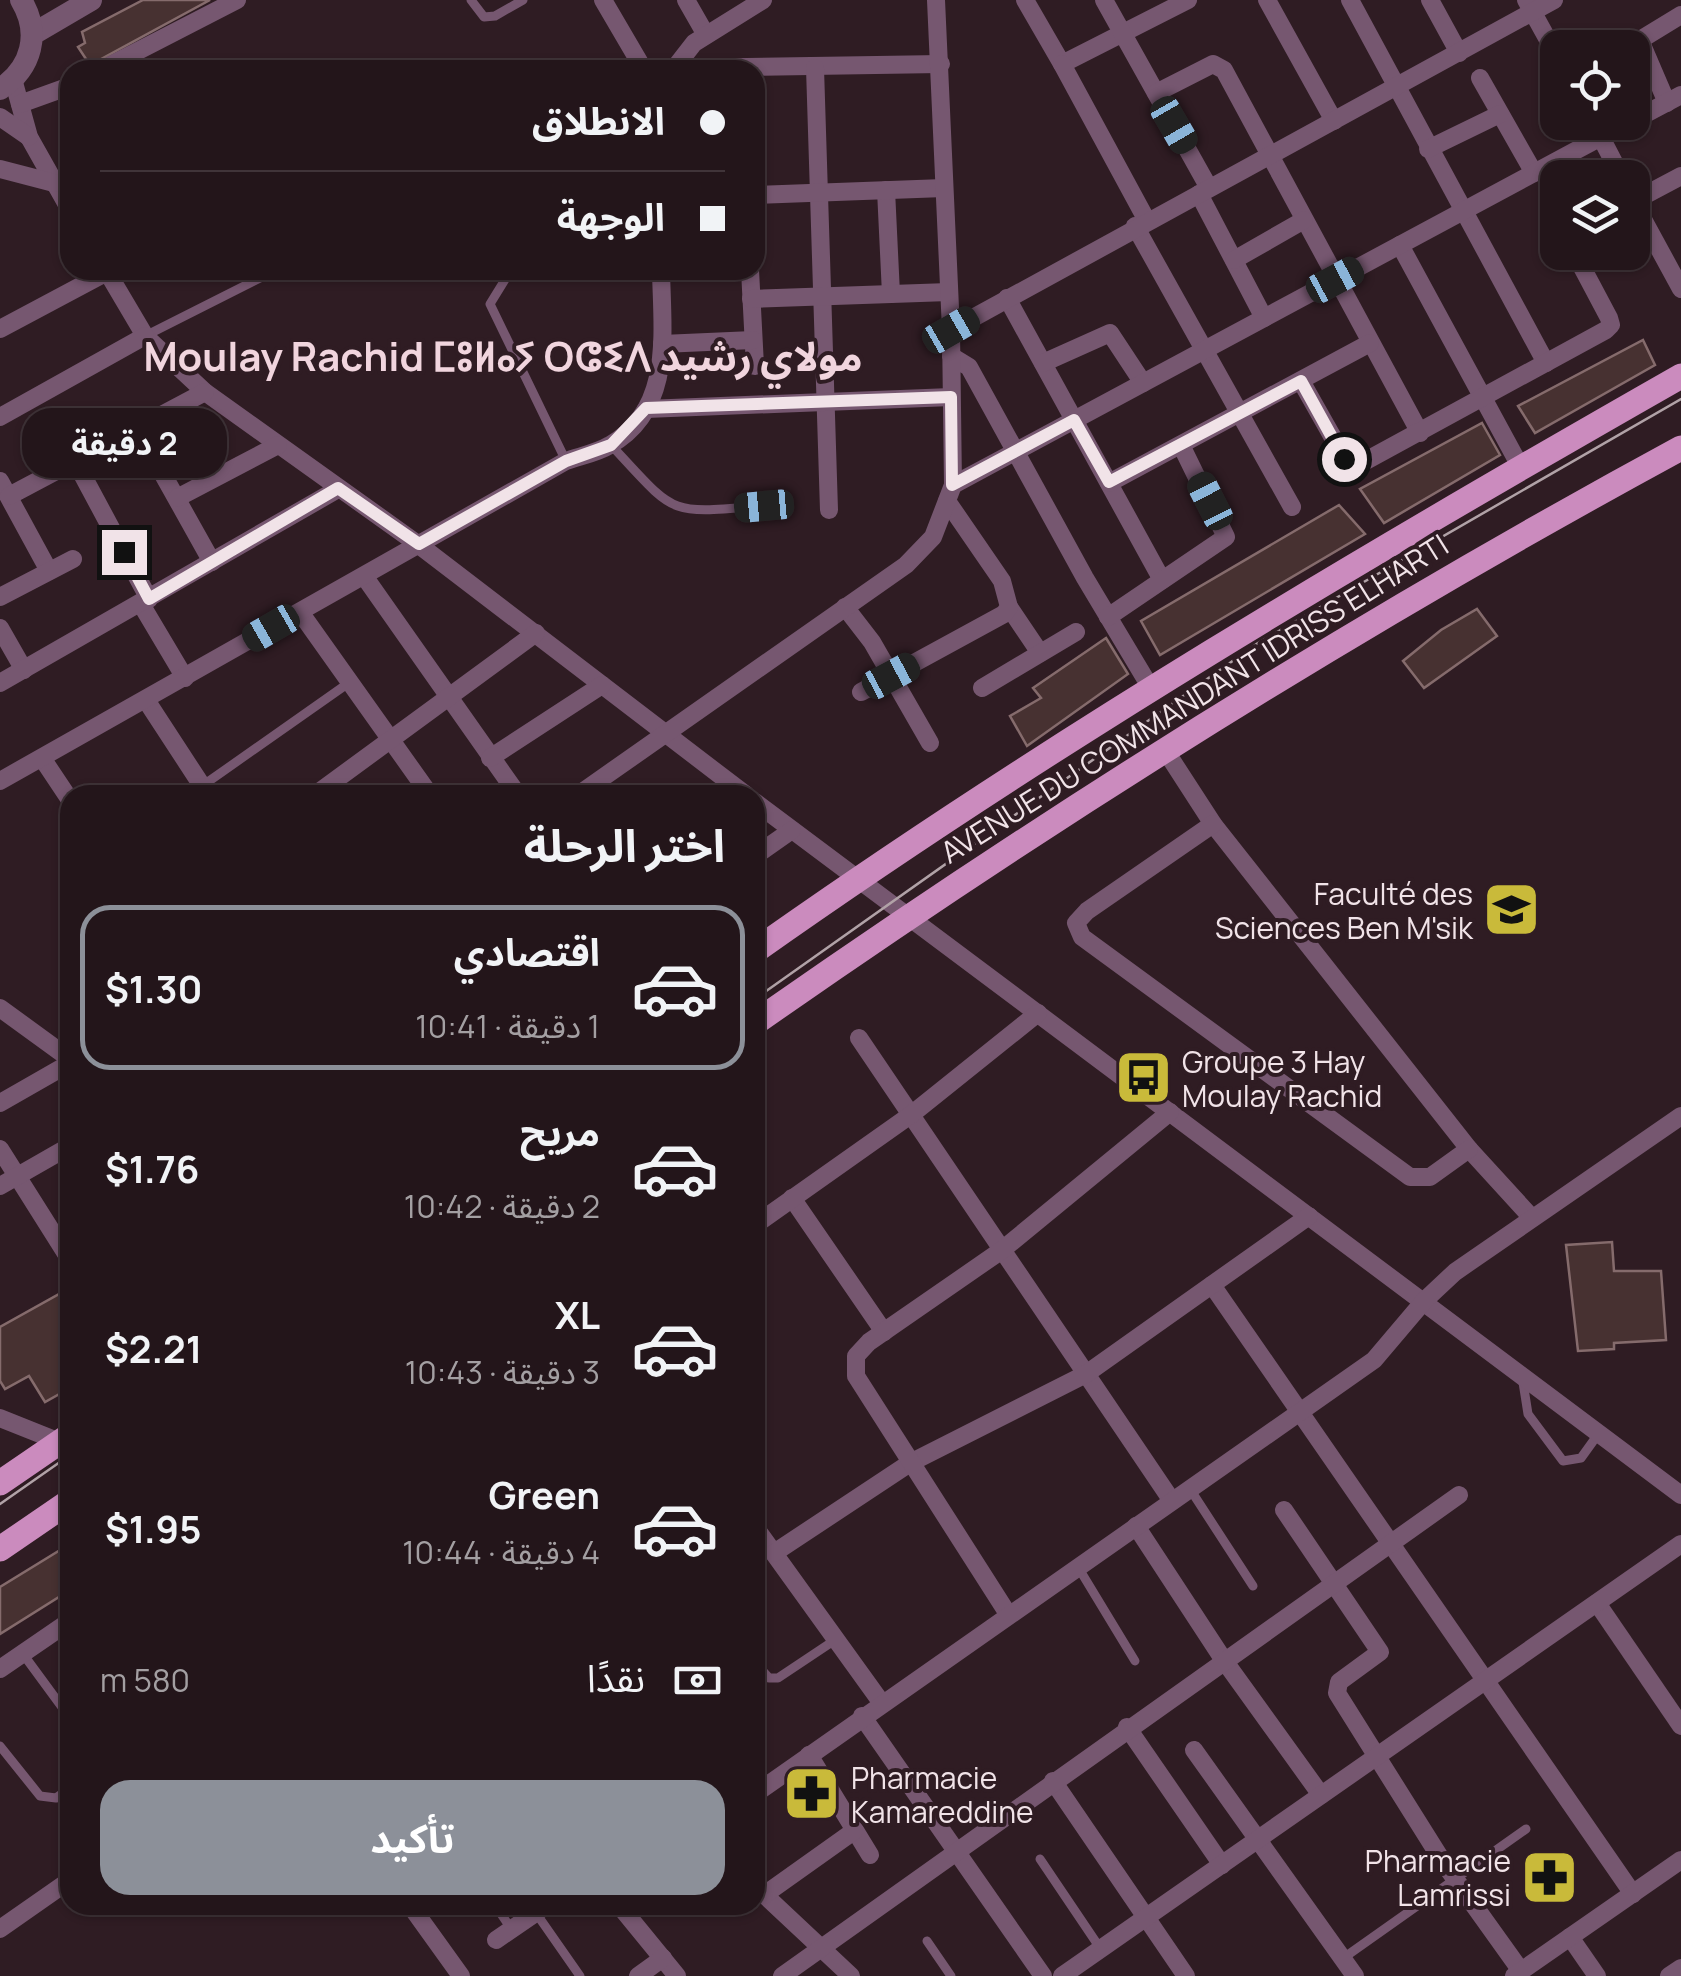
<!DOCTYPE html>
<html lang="ar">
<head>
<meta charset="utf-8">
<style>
	:root { --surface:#23151a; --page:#2b1e23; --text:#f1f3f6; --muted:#a39fa2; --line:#403439; --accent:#8c9099 }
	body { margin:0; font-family:Manrope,"Noto Sans Arabic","Noto Sans Tifinagh",sans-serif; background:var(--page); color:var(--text); direction:rtl; height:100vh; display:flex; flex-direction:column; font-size:38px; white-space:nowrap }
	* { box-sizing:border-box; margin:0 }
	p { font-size:32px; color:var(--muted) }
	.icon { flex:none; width:55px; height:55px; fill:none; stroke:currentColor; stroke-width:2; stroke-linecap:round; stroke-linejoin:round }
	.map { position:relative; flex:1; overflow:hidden; direction:ltr }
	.side { position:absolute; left:60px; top:785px; width:705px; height:1130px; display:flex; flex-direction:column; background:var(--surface); border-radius:30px; box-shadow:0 2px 8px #0004,0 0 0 2px var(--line); direction:rtl }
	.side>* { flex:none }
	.hud { position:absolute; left:60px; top:60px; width:705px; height:220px; border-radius:30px; box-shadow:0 2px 8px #0004,0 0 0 2px var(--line); direction:rtl; display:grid; align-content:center; height:220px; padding:0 40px; background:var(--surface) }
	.tools { position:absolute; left:1540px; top:30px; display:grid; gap:20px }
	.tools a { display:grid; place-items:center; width:110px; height:110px; border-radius:20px; background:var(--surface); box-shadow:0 2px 8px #0004,0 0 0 2px var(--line); font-size:50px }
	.end { position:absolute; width:45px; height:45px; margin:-22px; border:12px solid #f1e3e8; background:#111; box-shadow:0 0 0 5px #111 }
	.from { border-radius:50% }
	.bubble { position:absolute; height:70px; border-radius:30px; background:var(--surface); box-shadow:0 2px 8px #0004,0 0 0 2px var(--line); font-size:32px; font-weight:700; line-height:70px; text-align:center; direction:rtl }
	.car { position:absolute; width:30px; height:60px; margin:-30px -15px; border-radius:12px; box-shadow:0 0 8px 2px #0007; background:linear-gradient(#222 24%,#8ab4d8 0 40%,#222 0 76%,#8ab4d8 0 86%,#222 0) }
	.hud b { display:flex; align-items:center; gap:35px; height:95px; font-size:38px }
	.hud b+b { border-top:2px solid var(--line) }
	.hud i { width:25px; height:25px; background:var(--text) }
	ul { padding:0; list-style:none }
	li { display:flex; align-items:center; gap:30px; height:165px; margin:0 20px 15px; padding:0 20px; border:5px solid transparent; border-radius:30px }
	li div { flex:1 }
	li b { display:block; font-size:38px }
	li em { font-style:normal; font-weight:700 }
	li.selected { border-color:var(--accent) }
	li>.icon { width:90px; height:90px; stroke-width:1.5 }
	h2 { padding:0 40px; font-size:45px; line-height:120px }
	.pay { display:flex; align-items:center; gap:25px; height:110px; padding:0 40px; font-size:38px }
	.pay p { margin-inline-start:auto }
	.button { display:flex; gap:20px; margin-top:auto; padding:20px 40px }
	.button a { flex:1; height:115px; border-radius:30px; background:var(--accent); color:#fff; font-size:40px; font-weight:700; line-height:115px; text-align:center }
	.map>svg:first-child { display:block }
	.building { fill:#473131; stroke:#856b6c; stroke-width:2.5 }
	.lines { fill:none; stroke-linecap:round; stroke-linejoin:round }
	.service { stroke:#765770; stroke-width:9 }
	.minor { stroke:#765770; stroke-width:18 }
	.tertiary { stroke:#765770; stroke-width:22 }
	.primary { stroke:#cb8bbe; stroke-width:25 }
	.tram { stroke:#b1a2a7; stroke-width:2.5 }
	.route { stroke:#f1e3e8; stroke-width:12 }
	.labels { text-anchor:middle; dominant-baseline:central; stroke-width:8; stroke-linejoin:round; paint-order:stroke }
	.street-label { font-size:30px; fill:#f1e3e8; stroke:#2f1c23 }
	.poi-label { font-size:30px; fill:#f1e3e8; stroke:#2f1c23; text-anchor:end }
	.district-label { font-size:40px; font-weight:bold; fill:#f1d5de; stroke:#2f1c23 }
</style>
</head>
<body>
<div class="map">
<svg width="1681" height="1976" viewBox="0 0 1681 1976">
	<rect width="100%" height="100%" fill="#2f1c23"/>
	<g class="building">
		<polygon points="143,0 210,0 90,65 78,47 85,43 82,32"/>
		<polygon points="1643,340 1655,365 1535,433 1518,406"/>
		<polygon points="1482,423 1500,455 1384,523 1360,489"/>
		<polygon points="1339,505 1365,534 1160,655 1141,621"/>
		<polygon points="1477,609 1497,636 1424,688 1403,661 1441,630"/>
		<polygon points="1106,638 1128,674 1027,746 1010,716 1041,698 1033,688"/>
		<polygon points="1612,1242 1614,1271 1661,1271 1666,1340 1614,1343 1614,1349 1578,1351 1566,1245"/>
		<polygon points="70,1288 70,1388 45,1402 29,1376 5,1389 0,1381 0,1327"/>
		<polygon points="70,1544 70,1590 0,1634 0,1587"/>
	</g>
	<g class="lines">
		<g class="service">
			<polyline points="471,0 484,17 495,16 523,0"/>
			<polyline points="522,270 506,278 490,304 566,461"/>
			<polyline points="145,336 276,270"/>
			<path d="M611,445c66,71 55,69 152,61"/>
			<polyline points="202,786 350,682"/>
			<polyline points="1522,1376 1528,1414 1563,1461 1581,1458 1599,1433"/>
			<polyline points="1190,1489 1253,1586"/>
			<polyline points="1078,1567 1135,1661"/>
			<polyline points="23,1654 70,1718"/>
			<polyline points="755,1662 769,1678 778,1678 835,1640"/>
			<polyline points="0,1746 40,1796 56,1798 70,1788"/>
			<polyline points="1040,1859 1100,1948"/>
			<polyline points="495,1905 512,1930"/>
			<polyline points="536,1913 580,1976"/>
			<polyline points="927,1941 951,1976"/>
			<polyline points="1342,1959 1526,1829"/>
		</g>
		<g class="minor">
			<polyline points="603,0 644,70"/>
			<polyline points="686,0 706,35"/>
			<polyline points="1025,0 1062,64 1188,0"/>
			<polyline points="1104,0 1209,188"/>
			<polyline points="1267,0 1334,121"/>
			<polyline points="1350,0 1546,363"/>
			<polyline points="1430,0 1459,53"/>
			<polyline points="1526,0 1558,58"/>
			<polyline points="1062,64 1146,219"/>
			<polyline points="674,68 941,64"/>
			<polyline points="815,68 829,510"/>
			<polyline points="101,70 237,0"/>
			<polyline points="673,70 694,43 763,0"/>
			<polyline points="1480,78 1534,173"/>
			<polyline points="13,79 29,137 70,210"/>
			<polyline points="1156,93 1213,64 1224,70 1420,433"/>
			<polyline points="1667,103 1640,40 1681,15"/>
			<polyline points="20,104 70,86"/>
			<polyline points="0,117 29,137"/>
			<polyline points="1632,121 1681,95"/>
			<polyline points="1593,122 1622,178"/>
			<polyline points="1428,149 1500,114"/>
			<polyline points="0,169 54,183"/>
			<polyline points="886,190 891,294"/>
			<polyline points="1199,194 1264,318"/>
			<polyline points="755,195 944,188"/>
			<polyline points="1632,199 1681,289"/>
			<polyline points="1632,202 1681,176"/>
			<polyline points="1135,226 1292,507"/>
			<polyline points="1400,245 1521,468"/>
			<polyline points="1234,260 1304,220"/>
			<polyline points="106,270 145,336 205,392 419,545 746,795"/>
			<polyline points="750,270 755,366"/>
			<polyline points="1007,298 1162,580"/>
			<polyline points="751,299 949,292"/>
			<polyline points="0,329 107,272"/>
			<polyline points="951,330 1554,0"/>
			<polyline points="662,344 753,340"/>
			<polyline points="951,356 969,367 1085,578 1152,690"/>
			<polyline points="1043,363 1110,333 1143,383"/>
			<polyline points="1301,381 1345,459 1351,465 1360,464 1606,330 1611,325 1609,318 1574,252"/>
			<polyline points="646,409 951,397"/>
			<polyline points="0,417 145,336"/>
			<polyline points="137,428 212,562"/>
			<polyline points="75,461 149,599"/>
			<polyline points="0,481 49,571"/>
			<polyline points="1109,483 1370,343"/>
			<polyline points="953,485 1629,122"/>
			<polyline points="9,496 205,392"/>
			<polyline points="177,498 278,445"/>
			<polyline points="364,576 518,795"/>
			<polyline points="0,597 73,559"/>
			<polyline points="141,604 185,678"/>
			<polyline points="845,607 872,642 930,743"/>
			<polyline points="1009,607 1040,653"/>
			<polyline points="300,612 430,795"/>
			<polyline points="1108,617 1226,537 1181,445"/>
			<polyline points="0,628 24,670"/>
			<polyline points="0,683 338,489"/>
			<polyline points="982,688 1076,632"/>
			<polyline points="861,692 1004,614 1009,607 1002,581 947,501"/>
			<polyline points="146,700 208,795"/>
			<polyline points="1167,753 1213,824 1469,1149 1532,1218"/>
			<polyline points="42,758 70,800"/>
			<polyline points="490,758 602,685"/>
			<path d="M0,781l566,-320c14,-5 31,-8 44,-16 64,-36 52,-114 51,-175"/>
			<polyline points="315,795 536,633"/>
			<polyline points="578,795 906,565 933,537 953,485 951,330 936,0"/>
			<polyline points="755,802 1681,1495"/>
			<polyline points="1213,824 1087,911 1076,923 1082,937 1410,1177 1430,1177 1469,1149"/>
			<polyline points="755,856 792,830"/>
			<polyline points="0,1008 70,1059"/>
			<polyline points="859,1038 1172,1501"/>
			<polyline points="0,1103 70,1063"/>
			<polyline points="0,1149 70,1260"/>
			<polyline points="0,1186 70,1146"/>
			<polyline points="792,1198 884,1332"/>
			<polyline points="755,1225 912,1114 1038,1013"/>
			<polyline points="1212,1285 1633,1894"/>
			<polyline points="0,1418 65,1444"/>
			<polyline points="1284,1510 1380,1652 1339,1682 1337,1693 1443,1862 1521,1971"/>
			<polyline points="1136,1526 1223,1659 1321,1795"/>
			<polyline points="755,1527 881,1702"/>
			<polyline points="774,1553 910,1463 1086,1374 1309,1216"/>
			<polyline points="1597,1603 1681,1726"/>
			<polyline points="1008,1614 856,1376 856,1356 869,1342 1002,1250 1170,1112"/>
			<polyline points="0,1669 70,1621"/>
			<polyline points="862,1716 1043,1976"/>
			<polyline points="1127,1727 1222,1865"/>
			<polyline points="1194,1750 1355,1976"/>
			<polyline points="809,1755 870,1855"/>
			<polyline points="1053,1781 1186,1976"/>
			<polyline points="755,1794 1374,1360 1424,1301 1455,1272 1681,1116"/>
			<polyline points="755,1886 851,1976"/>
			<polyline points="764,1895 854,1831"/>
			<polyline points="410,1905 461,1976"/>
			<polyline points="619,1905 677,1976"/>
			<polyline points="0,1929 70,1880"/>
			<polyline points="1570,1937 1597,1976"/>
			<polyline points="496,1940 547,1905"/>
			<polyline points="638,1976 663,1958"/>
			<polyline points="782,1976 1459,1495"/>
			<polyline points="1062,1976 1681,1544"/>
			<polyline points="1514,1976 1681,1860"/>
			<polyline points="1669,1976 1681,1968"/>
		</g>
		<g class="tertiary">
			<polyline points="33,34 91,0"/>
			<path d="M0,89c32,-21 41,-56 21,-89"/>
		</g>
		<g class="primary">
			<path d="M755,951c297,-210 610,-395 926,-575"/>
			<path d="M755,1023c297,-208 607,-402 926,-575"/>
			<polyline points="0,1483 70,1435"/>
			<polyline points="0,1549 70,1501"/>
		</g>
		<g class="tram">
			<polyline points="755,999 1258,643 1681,399"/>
			<polyline points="0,1504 70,1455"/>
		</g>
	</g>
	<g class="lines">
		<polyline class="route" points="124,552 149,599 338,488 419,544 566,461 611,445 646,408 951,397 952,485 1074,420 1109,482 1301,381 1344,459"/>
	</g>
	<defs>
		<symbol id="university-square" viewBox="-11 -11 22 22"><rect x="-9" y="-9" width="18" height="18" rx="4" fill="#c9ba3a" stroke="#2f1c23"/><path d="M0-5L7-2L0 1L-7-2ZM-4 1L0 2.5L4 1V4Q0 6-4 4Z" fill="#111"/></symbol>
		<symbol id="bus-square" viewBox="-11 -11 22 22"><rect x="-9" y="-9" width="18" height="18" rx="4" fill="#c9ba3a" stroke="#2f1c23"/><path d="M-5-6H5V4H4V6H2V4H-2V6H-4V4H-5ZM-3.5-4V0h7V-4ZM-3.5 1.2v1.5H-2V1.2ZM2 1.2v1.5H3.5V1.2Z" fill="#111"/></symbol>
		<symbol id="pharmacy-square" viewBox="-11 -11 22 22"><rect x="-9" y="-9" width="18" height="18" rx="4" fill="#c9ba3a" stroke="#2f1c23"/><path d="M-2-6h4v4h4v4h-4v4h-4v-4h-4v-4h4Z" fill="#111"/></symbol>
	</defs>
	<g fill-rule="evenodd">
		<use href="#university-square" x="1480" y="878" width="63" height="63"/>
		<use href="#bus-square" x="1112" y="1046" width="63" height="63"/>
		<use href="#pharmacy-square" x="780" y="1762" width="63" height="63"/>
		<use href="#pharmacy-square" x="1518" y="1846" width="63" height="63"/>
	</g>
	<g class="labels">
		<g class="street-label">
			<text transform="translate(1194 698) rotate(-32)">AVENUE DU COMMANDANT IDRISS ELHARTI</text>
		</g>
		<g class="poi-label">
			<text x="1473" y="893">Faculté des<tspan x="1473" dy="34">Sciences Ben M'sik</tspan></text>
			<text x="1182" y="1061" text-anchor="start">Groupe 3 Hay<tspan x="1182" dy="34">Moulay Rachid</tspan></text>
			<text x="851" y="1777" text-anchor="start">Pharmacie<tspan x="851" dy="34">Kamareddine</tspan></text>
			<text x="1511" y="1860">Pharmacie<tspan x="1511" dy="34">Lamrissi</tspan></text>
		</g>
		<g class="district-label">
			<text x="503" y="355">Moulay Rachid ⵎⵓⵍⴰⵢ ⵔⵛⵉⴷ مولاي رشيد</text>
		</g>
	</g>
</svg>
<div class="tools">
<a><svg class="icon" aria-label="locate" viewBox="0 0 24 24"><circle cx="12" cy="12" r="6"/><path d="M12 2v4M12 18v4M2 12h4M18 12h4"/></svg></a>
<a><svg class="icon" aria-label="layers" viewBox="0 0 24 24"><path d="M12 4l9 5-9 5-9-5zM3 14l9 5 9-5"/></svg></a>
</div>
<i class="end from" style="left:1344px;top:459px"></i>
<i class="end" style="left:124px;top:552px"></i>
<div class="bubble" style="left:22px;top:408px;width:205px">2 دقيقة</div>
<i class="car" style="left:1174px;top:125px;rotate:150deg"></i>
<i class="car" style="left:1335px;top:280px;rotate:62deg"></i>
<i class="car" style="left:951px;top:330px;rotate:60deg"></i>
<i class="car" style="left:1210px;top:501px;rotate:333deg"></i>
<i class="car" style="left:764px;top:506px;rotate:265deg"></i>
<i class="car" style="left:271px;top:628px;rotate:240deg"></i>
<i class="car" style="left:891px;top:676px;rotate:62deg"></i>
<div class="hud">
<b><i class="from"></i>الانطلاق</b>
<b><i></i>الوجهة</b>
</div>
<section class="side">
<h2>اختر الرحلة</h2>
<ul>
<li class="selected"><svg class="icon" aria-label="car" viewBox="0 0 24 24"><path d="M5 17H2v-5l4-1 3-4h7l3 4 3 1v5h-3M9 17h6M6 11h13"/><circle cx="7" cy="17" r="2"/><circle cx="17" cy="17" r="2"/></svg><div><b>اقتصادي</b><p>1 دقيقة · 10:41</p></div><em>$1.30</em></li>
<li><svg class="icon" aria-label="car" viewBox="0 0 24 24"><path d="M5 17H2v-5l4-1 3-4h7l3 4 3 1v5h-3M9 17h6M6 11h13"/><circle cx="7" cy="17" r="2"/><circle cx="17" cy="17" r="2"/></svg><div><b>مريح</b><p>2 دقيقة · 10:42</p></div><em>$1.76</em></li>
<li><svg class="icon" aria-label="car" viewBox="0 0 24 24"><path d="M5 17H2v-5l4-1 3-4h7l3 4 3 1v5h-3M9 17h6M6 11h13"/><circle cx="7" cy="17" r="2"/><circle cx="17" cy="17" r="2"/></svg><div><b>XL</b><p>3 دقيقة · 10:43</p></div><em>$2.21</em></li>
<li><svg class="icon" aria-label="car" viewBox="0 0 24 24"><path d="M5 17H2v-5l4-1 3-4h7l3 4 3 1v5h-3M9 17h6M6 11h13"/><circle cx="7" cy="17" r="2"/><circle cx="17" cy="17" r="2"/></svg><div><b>Green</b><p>4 دقيقة · 10:44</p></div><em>$1.95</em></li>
</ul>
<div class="pay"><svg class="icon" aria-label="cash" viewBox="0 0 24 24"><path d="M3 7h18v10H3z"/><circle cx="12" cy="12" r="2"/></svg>نقدًا<p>580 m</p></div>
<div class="button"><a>تأكيد</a></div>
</section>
</div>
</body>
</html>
